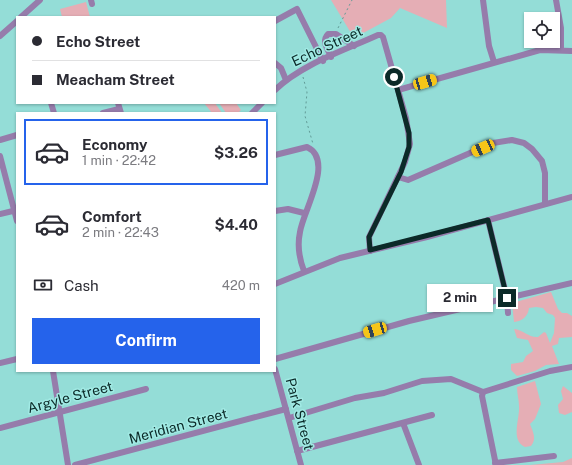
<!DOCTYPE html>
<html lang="en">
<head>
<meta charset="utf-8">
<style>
	:root { --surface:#fff; --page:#f2f2f3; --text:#2b2b33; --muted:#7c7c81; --line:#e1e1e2; --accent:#2563eb }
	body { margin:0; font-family:"Public Sans",sans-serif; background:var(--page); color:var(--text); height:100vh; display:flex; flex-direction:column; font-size:15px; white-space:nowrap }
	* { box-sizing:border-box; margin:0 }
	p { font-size:13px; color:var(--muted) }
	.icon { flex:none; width:22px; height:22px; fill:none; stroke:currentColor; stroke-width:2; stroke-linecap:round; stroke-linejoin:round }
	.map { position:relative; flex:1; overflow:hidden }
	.panel { position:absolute; left:16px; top:112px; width:260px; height:260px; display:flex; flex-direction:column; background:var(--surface); border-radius:0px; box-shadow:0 1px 3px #0004 }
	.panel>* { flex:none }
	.guide { position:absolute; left:16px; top:16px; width:260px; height:88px; border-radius:0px; box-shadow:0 1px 3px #0004; display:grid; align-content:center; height:88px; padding:0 16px; background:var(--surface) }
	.buttons { position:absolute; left:524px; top:12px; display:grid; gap:8px }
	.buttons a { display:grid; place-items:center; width:36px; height:36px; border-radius:0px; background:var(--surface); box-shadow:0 1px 3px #0004; font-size:20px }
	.end { position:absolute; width:18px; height:18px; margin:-9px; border:5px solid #0b2a28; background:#fff; box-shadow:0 0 0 2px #fff }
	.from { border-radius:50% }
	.bubble { position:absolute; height:28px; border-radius:0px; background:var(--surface); box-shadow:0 1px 3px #0004; font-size:13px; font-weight:700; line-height:28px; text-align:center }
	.car { position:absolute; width:12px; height:24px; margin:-12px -6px; border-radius:5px; box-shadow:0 0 3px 1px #0007; background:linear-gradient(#f5c518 24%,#345 0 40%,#f5c518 0 76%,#345 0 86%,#f5c518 0) }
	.guide b { display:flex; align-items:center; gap:14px; height:38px; font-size:15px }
	.guide b+b { border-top:1px solid var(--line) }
	.guide i { width:10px; height:10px; background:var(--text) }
	ul { padding:7px 0 0; list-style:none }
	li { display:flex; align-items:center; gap:12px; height:66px; margin:0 8px 6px; padding:0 8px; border:2px solid transparent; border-radius:0px }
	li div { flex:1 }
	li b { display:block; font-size:15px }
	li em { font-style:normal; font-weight:700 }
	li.current { border-color:var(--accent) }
	li>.icon { width:36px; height:36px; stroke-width:1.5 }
	.pay { display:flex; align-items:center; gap:10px; height:44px; padding:0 16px; font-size:15px }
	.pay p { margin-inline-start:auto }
	.button { display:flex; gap:8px; margin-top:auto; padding:8px 16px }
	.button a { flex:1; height:46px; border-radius:0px; background:var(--accent); color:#fff; font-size:16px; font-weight:700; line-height:46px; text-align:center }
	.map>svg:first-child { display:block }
	.green { fill:#e5aeb5 }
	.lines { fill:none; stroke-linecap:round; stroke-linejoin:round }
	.path { stroke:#619a96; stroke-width:1; stroke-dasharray:2 3; stroke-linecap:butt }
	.minor { stroke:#967cab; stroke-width:6 }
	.route { stroke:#0b2a28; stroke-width:5 }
	.labels { text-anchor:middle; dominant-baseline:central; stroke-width:3; stroke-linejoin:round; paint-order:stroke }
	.street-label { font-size:14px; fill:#0b2a28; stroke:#a1eae4 }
</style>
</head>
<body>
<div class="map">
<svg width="572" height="465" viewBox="0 0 572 465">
	<rect width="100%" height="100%" fill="#94ddd7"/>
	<g class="green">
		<polygon points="331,0 446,0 447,28 400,8 391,18 354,38"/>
		<polygon points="86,2 90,17 62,17 60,9"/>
		<polygon points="204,103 215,103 222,113 212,113"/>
		<polygon points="219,103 236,103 241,110 238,113 226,113"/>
		<path d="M551,292l7,17 4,4h5l5,3v21l-13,1 -1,6 -6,2 7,18 -13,1 -11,6 -18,5 -6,-6v-6l12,-2 3,-6 7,-5 -5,-11 -11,-2 -3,-9c10,1 15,9 24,8l6,-5 2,1 4,10 4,-10 1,-15 -2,-3 -6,-2 -4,-5 -7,-1 -7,1c-1,9 -7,13 -15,14l-2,-19z"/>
		<path d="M535,381l6,23 -6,15 -5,5c3,8 7,15 1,22l-6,1c-15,-7 -5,-28 -6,-41 0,-6 -2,-12 -2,-19z"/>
		<polygon points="563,386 572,393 572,412 565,415 559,413 558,405 563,399 561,391"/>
		<polygon points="572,458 572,465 530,465 563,462"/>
	</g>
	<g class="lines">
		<g class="path">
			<polyline points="338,28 352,0"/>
			<polyline points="303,77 307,92 305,116 313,144"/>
		</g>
		<g class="minor">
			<polyline points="91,0 92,4"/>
			<polyline points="483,0 489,46 494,62"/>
			<polyline points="556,0 561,28 561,50"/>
			<polyline points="21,17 40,0"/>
			<polyline points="275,21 297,9 323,61"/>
			<polyline points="0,36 17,21"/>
			<path d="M331,57c-3,-8 -10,-16 -3,-23h8l18,12"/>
			<polyline points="275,63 281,68 286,80"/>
			<path d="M275,90c27,-26 68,-39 103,-55h3l2,2 23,81 4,26 -5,18 -36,75 1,14"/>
			<polyline points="398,90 540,50 572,51"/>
			<polyline points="51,103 54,113"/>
			<polyline points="118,103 121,113"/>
			<polyline points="103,113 119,109"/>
			<polyline points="252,113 262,103"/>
			<polyline points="0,140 17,135"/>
			<path d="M275,155l32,-8c28,13 -4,64 -7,85 -3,14 -1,26 4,39"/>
			<polyline points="0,156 17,221"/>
			<polyline points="398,177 408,180 493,143 512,140 524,143 532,149 542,161 545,173 545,204"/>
			<polyline points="275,211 288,209 304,213"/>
			<polyline points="0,214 17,210"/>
			<polyline points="488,220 507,298 508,313"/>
			<polyline points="275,284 340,258 427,237 572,197"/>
			<polyline points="275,359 409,321 572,283"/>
			<polyline points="0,363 17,359"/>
			<polyline points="275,369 301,465"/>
			<polyline points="53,371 68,465"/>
			<polyline points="483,392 482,396 496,465"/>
			<polyline points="289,418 355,398 384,393 422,381 451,379 483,392 550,371 572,367"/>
			<polyline points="403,423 419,465"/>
			<polyline points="0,428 146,389"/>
			<polyline points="297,451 432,415"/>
			<polyline points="495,463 554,456"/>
			<polyline points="75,465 286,409"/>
		</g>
	</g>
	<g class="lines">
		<polyline class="route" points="394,77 409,133 409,147 401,172 369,237 370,250 488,220 507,298"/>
	</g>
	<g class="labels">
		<g class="street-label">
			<text transform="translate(327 46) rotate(-25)">Echo Street</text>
			<text transform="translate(70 397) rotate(-15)">Argyle Street</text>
			<text transform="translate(300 414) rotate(75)">Park Street</text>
			<text transform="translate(178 426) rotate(-15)">Meridian Street</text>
		</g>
	</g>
</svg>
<div class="buttons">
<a><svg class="icon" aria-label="locate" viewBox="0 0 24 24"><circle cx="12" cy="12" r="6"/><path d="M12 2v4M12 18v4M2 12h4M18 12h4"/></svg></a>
</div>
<i class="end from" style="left:394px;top:77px"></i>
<i class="end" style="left:507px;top:298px"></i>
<div class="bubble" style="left:427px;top:284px;width:66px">2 min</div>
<i class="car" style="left:425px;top:82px;rotate:74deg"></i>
<i class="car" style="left:483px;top:148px;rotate:246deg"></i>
<i class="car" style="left:375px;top:330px;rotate:253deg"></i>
<div class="guide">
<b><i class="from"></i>Echo Street</b>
<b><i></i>Meacham Street</b>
</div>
<section class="panel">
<ul>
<li class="current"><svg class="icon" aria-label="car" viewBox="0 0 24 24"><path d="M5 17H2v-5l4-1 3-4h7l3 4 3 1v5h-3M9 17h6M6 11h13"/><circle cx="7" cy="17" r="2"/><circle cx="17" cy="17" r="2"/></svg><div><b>Economy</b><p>1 min · 22:42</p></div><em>$3.26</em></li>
<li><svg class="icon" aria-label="car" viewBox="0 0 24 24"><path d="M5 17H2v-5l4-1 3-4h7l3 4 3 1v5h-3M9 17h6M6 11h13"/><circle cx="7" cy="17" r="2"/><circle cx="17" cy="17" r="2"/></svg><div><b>Comfort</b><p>2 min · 22:43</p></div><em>$4.40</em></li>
</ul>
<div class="pay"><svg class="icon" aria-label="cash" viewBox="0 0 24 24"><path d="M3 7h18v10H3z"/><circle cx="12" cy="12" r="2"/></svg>Cash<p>420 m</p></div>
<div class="button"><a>Confirm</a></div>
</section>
</div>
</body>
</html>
